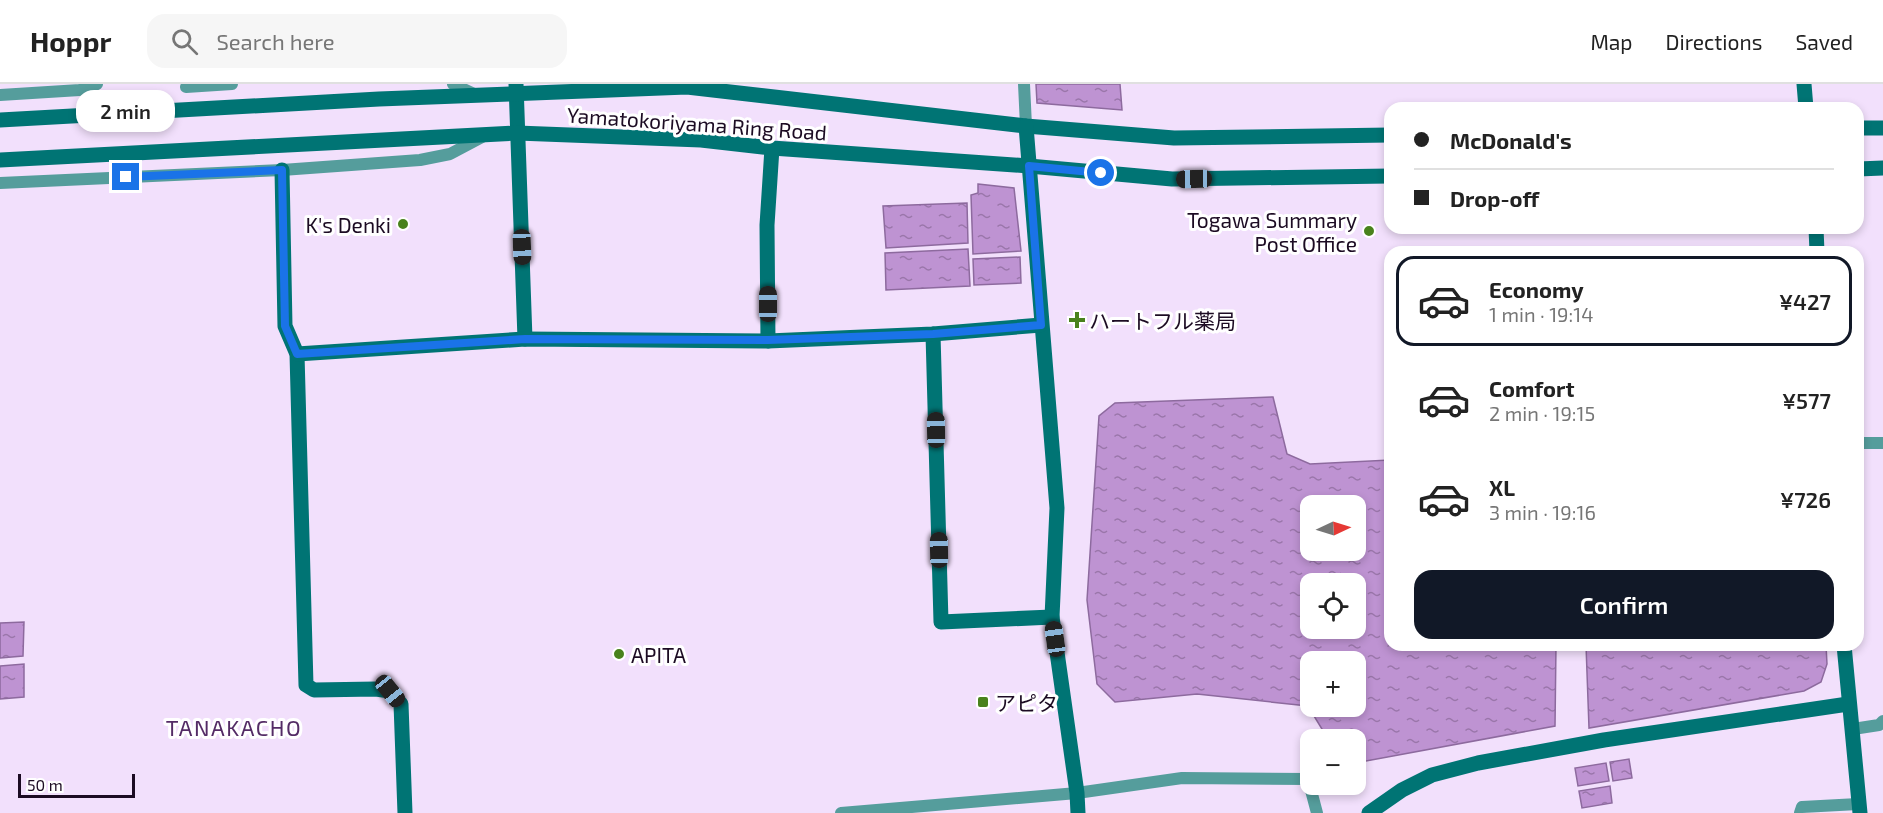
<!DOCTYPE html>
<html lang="en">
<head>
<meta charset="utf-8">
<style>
	:root { --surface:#fff; --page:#f6f6f6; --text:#222; --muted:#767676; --line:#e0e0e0; --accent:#111827 }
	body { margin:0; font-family:"Exo 2","Noto Sans JP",sans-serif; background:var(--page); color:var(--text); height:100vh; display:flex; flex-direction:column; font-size:22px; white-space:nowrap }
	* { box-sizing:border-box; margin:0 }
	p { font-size:20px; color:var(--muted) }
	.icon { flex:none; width:33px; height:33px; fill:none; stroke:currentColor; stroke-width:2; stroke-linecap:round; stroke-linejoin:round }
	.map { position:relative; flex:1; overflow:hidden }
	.sheet { position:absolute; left:1384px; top:162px; width:480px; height:405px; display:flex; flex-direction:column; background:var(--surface); border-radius:18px; box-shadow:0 3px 9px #0003 }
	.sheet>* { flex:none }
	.guide { position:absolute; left:1384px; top:18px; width:480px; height:132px; border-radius:18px; box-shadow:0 3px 9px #0003; display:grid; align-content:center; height:132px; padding:0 30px; background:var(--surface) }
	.needle { width:39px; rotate:86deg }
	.buttons { position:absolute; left:1300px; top:411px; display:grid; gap:12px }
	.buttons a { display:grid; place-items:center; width:66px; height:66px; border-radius:12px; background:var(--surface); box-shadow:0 3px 9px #0003; font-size:30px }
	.scale { position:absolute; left:18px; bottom:15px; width:117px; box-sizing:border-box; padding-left:6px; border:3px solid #1c0b23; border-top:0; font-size:16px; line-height:21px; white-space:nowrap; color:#1c0b23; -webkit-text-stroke:4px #fff; paint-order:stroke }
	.end { position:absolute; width:27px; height:27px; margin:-14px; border:8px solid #1a73e8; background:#fff; box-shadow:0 0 0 3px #fff }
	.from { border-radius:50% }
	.bubble { position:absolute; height:42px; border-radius:18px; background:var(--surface); box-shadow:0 3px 9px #0003; font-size:20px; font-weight:600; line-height:42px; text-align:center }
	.car { position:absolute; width:18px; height:36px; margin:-18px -9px; border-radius:8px; box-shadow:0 0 4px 2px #0007; background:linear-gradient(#222 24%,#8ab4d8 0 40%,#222 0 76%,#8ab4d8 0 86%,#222 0) }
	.guide b { display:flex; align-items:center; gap:21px; height:57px; font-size:22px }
	.guide b+b { border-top:2px solid var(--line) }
	.guide i { width:15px; height:15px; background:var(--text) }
	ul { padding:10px 0 0; list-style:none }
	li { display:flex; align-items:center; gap:18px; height:90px; margin:0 12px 9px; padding:0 18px; border:3px solid transparent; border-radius:18px }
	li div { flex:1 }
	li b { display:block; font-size:22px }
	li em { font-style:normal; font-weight:600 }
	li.selected { border-color:var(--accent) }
	li>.icon { width:54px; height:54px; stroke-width:1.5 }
	.action { display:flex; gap:12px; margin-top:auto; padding:12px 30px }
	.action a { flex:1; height:69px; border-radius:18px; background:var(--accent); color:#fff; font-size:24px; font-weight:600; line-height:69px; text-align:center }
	header { display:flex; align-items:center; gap:36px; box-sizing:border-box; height:84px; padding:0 30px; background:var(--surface); border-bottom:2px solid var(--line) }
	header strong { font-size:28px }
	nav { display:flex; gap:33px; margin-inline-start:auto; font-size:21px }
	.search { width:420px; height:54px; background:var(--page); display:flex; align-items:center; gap:15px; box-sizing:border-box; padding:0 21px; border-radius:18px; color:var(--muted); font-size:22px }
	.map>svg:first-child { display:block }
	.water { fill:url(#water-ripples); stroke:#8d6a9e; stroke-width:1.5; fill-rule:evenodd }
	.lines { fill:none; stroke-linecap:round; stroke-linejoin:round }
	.street { stroke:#559d9c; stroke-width:12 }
	.secondary { stroke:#007474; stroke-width:15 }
	.route { stroke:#1a73e8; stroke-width:8 }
	.poi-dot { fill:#49821c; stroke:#fff; stroke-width:2 }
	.labels { text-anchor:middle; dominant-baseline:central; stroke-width:6; stroke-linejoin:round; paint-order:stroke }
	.street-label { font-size:21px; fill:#1c0b23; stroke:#fff }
	.poi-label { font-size:21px; fill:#1c0b23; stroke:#fff; text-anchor:start }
	.neighbourhood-label { font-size:22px; letter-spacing:1.5px; fill:#542b66; stroke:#fff }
</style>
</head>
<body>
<header>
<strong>Hoppr</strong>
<div class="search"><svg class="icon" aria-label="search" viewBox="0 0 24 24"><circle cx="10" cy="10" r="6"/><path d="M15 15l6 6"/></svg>Search here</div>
<nav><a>Map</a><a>Directions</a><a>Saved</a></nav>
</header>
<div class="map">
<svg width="1883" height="729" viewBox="0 0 1883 729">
	<defs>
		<pattern id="water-ripples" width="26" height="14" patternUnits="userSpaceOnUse" patternTransform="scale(1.5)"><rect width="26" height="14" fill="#be93d2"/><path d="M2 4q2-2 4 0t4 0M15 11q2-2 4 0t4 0" fill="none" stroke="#9a76aa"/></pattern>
	</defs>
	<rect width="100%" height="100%" fill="#f2e0fc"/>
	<g class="water">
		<polygon points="1036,0 1120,0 1122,26 1037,19"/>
		<polygon points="978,100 1014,104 1021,167 973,170 971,111 978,109"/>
		<polygon points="967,119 968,159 886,164 883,122"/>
		<polygon points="968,165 970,202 886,206 885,169"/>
		<polygon points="1020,173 1021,199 974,201 973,175"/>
		<path d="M1273,313l14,57 23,10 80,-4v185h166l-1,81 -189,35 -10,-4v-17l-28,-1 -20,-33 -111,-12 -82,8 -18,-18 -10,-84 12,-184 16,-13zM1311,422h45v44h-45zM1311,500h45v44h-45zM1311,578h45v44h-45z"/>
		<polygon points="24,538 23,572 0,574 0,539"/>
		<polygon points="1586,561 1826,561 1827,580 1821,598 1804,607 1589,644"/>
		<polygon points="24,580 24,613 0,615 0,582"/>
		<polygon points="1629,675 1632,694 1613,697 1610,678"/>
		<polygon points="1606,679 1609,697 1578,702 1575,684"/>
		<polygon points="1610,702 1612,719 1582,724 1579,707"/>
	</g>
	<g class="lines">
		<g class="street">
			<polyline points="453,0 476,11"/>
			<polyline points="1024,0 1026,42"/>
			<polyline points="186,3 232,0"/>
			<polyline points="0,11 80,6 97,0"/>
			<polyline points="0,99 282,86 420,76 450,70 484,52"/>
			<polyline points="1858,359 1883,359"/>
			<polyline points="1853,645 1879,641 1883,637"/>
			<polyline points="841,729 1077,709 1182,694 1308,695 1317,729"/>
			<polyline points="1800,729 1802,723 1858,720"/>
		</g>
		<g class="secondary">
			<polyline points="516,0 525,255"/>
			<polyline points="1804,0 1806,24"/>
			<polyline points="0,36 379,15 687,3 1026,42 1174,54 1390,51"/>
			<polyline points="1026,42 1057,424 1052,533 1077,709 1078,729"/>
			<polyline points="1858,44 1883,44"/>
			<polyline points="0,76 517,49 701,56 772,64 1029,82 1172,95 1390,92"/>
			<polyline points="1858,85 1883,84"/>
			<polyline points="282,86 285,242 297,270 306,601 314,606 376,605 390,607 401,620 405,729"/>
			<polyline points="1816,144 1817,168"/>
			<polyline points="933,250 941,538 1052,533"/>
			<polyline points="768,257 767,141 772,64"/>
			<polyline points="297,270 525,255 768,257 933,250 1041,241"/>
			<polyline points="1844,561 1860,729"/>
			<polyline points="1369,729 1402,706 1432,691 1478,679 1604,656 1848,620"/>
		</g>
	</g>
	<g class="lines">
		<polyline class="route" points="126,93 282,86 285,242 297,270 525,255 768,256 933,250 1041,241 1029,82 1101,89"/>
	</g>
	<g class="poi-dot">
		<circle cx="403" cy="140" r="6"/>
		<circle cx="1369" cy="147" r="6"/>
		<path d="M1074 227h6v6h6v6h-6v6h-6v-6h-6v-6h6z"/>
		<circle cx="619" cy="570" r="6"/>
		<rect x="977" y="612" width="12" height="12" rx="3"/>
	</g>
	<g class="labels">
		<g class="street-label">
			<text transform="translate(697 39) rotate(4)">Yamatokoriyama Ring Road</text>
		</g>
		<g class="poi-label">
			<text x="1357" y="135" text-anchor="end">Togawa Summary<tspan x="1357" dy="24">Post Office</tspan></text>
			<text x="391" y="140" text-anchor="end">K's Denki</text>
			<text x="1089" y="236">ハートフル薬局</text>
			<text x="631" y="570">APITA</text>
			<text x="995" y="618">アピタ</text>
		</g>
		<g class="neighbourhood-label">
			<text x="234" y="643">TANAKACHO</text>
		</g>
	</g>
</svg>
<div class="buttons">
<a><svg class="needle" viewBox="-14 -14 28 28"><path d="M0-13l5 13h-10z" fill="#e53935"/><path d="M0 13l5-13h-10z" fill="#767676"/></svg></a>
<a><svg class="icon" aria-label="locate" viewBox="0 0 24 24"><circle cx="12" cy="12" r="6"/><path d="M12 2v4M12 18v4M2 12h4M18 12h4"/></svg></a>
<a>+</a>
<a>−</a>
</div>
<div class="scale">50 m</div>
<i class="end from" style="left:1101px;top:89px"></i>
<i class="end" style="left:126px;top:93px"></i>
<div class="bubble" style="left:76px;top:6px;width:99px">2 min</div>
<i class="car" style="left:1194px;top:95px;rotate:269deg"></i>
<i class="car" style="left:522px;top:163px;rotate:178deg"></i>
<i class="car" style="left:768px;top:220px;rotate:0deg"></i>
<i class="car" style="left:936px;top:346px;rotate:359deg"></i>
<i class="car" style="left:939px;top:466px;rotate:359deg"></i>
<i class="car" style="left:1055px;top:555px;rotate:352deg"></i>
<i class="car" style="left:390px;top:607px;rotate:141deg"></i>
<div class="guide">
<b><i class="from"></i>McDonald's</b>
<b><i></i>Drop-off</b>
</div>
<section class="sheet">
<ul>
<li class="selected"><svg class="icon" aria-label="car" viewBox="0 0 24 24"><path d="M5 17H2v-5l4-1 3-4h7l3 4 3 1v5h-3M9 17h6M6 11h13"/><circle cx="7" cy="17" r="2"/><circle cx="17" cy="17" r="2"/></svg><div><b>Economy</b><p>1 min · 19:14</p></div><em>¥427</em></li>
<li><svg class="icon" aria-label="car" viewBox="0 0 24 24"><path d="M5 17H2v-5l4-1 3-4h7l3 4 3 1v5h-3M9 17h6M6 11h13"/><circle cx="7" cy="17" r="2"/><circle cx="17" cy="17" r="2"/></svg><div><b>Comfort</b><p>2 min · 19:15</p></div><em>¥577</em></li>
<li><svg class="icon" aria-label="car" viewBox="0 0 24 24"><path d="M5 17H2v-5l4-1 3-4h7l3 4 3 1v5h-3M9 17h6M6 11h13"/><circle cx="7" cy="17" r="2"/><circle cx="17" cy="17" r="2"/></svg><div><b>XL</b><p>3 min · 19:16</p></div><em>¥726</em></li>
</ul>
<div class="action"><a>Confirm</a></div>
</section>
</div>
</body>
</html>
